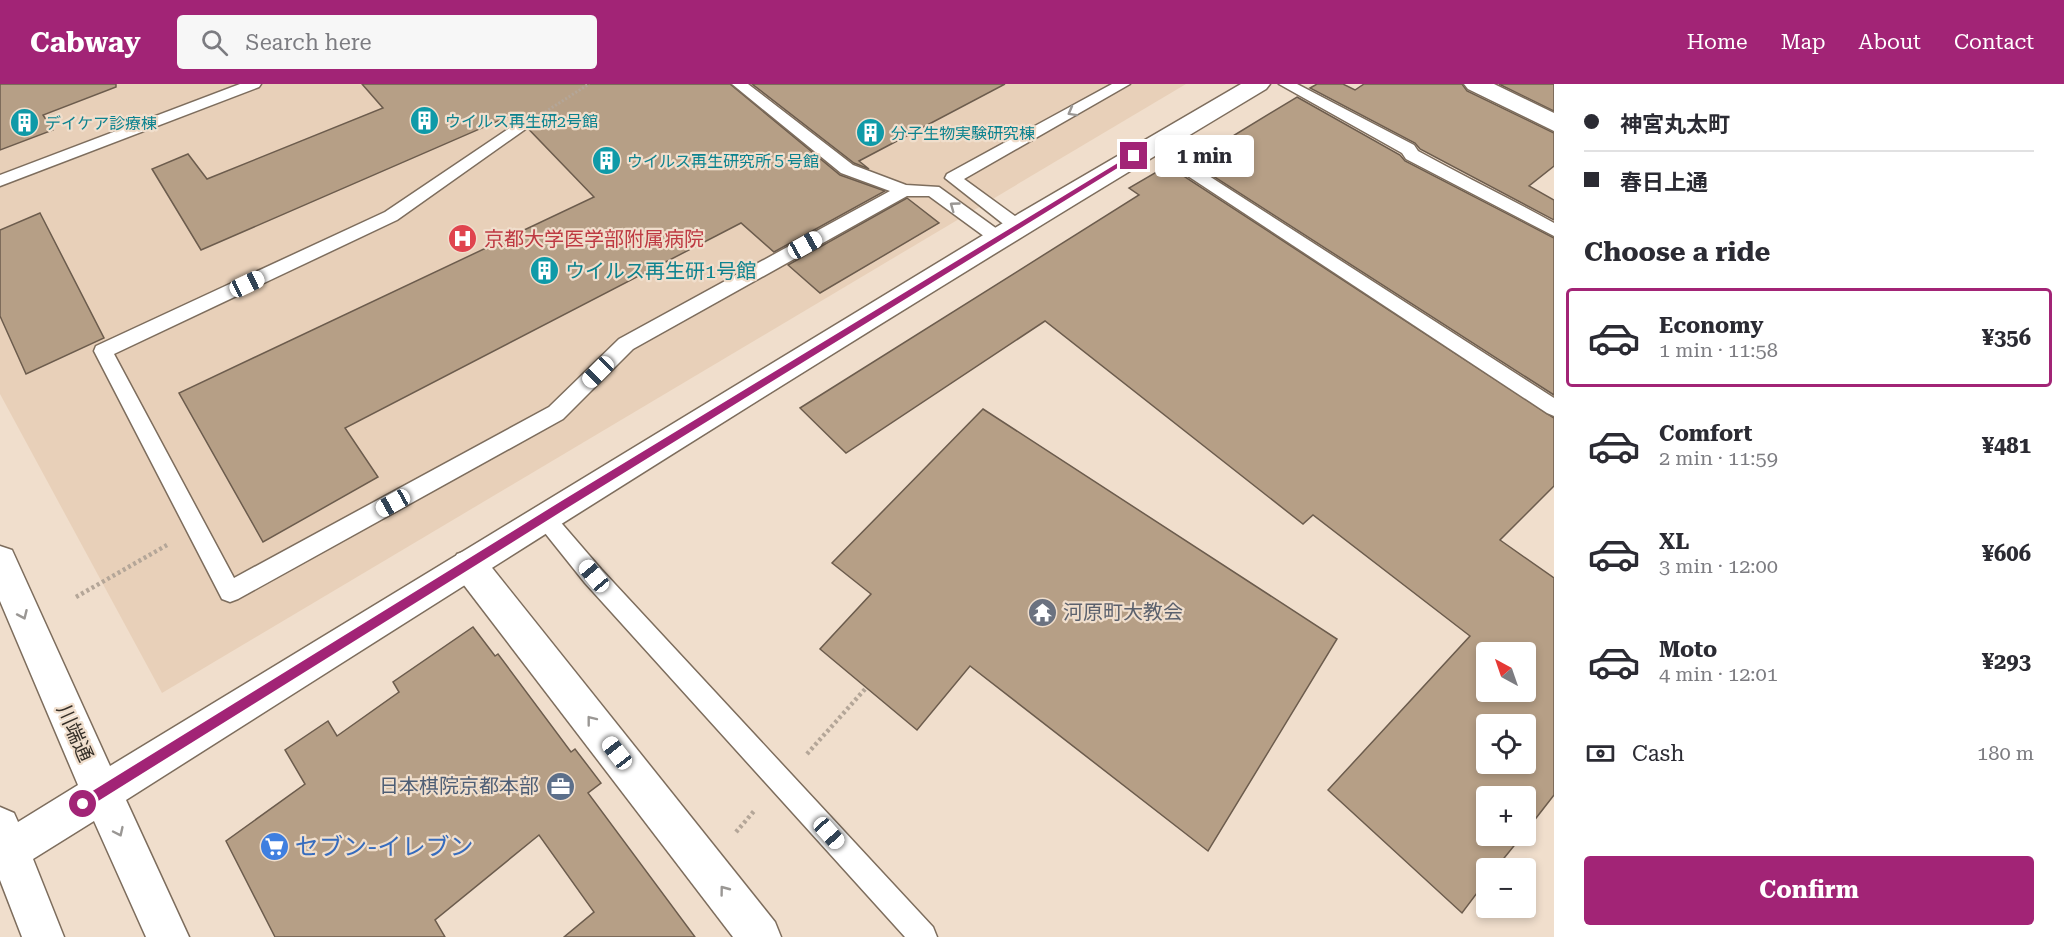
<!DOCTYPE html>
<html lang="en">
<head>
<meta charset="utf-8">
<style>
	:root { --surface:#fff; --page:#f7f7f7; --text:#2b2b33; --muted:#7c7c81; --line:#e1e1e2; --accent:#a22476 }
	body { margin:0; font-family:"Roboto Serif","Noto Sans JP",serif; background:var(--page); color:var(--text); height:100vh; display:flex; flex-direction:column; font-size:22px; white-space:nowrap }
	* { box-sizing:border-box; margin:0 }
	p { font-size:20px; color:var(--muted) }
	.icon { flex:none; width:33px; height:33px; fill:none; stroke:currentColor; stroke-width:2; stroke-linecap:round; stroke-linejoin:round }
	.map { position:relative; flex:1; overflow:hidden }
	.panel { display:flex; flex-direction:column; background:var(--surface); width:510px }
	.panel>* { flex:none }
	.guide { display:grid; align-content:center; height:132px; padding:0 30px; background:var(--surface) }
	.needle { width:39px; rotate:320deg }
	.fabs { position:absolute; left:1476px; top:558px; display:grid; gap:12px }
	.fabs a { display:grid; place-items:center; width:60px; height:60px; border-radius:6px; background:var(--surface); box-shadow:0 3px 9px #0003; font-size:30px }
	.end { position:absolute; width:27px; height:27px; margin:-14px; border:8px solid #a22476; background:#fff; box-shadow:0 0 0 3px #fff }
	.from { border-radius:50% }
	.bubble { position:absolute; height:42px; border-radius:6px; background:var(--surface); box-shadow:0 3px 9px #0003; font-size:20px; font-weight:700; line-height:42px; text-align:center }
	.car { position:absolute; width:18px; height:36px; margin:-18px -9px; border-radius:8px; box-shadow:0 0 4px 2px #0007; background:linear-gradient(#fff 24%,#345 0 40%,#fff 0 76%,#345 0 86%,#fff 0) }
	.guide b { display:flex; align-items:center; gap:21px; height:57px; font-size:22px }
	.guide b+b { border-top:2px solid var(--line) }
	.guide i { width:15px; height:15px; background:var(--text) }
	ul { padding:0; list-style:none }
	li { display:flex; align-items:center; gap:18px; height:99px; margin:0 12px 9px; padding:0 18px; border:3px solid transparent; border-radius:6px }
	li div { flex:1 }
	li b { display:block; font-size:22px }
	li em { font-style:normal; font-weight:700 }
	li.on { border-color:var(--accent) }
	li>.icon { width:54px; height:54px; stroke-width:1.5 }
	h2 { padding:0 30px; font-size:27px; line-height:72px }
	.pay { display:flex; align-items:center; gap:15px; height:66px; padding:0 30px; font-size:22px }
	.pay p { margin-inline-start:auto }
	.cta { display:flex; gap:12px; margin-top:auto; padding:12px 30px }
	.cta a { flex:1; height:69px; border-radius:6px; background:var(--accent); color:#fff; font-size:24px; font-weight:700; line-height:69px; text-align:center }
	header { display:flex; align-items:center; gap:36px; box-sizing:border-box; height:84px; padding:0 30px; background:var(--accent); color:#fff }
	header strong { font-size:28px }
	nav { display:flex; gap:33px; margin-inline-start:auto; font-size:21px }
	.search { width:420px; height:54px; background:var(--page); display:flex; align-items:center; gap:15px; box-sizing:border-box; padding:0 21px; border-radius:6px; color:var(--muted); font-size:22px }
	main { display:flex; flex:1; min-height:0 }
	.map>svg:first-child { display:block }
	.built { fill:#e8d0b9 }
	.building { fill:#b69f86; stroke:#6c5c4d; stroke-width:1.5; fill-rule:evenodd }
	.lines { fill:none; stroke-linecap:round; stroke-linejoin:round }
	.lane-casing { stroke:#7d6d5d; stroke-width:3 }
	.street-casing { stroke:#7d6d5d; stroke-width:3 }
	.secondary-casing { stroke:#7d6d5d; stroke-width:3 }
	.path-far1 { stroke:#b4a698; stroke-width:3; stroke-dasharray:2 2; stroke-linecap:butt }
	.path { stroke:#b4a698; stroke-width:4.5; stroke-dasharray:3 3; stroke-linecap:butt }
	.lane { fill:#fff; fill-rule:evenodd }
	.street { fill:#fff; fill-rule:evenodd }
	.secondary { fill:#fff; fill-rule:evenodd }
	.oneway { stroke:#9a9794 }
	.route { fill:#a22476 }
	.labels { text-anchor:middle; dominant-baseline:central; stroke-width:4.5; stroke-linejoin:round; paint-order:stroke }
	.far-culture-label { font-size:16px; fill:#0d838f; stroke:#f0decc; text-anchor:start }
	.health-label { font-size:20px; fill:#be3a42; stroke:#f0decc; text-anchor:start }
	.culture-label { font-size:20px; fill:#0d838f; stroke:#f0decc; text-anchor:start }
	.worship-label { font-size:20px; fill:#5b616d; stroke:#f0decc; text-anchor:start }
	.street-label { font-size:20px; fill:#352f28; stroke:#f0decc }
	.service-label { font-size:20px; fill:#4e5e75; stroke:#f0decc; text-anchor:end }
	.near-shop-label { font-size:24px; fill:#366cbe; stroke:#f0decc; text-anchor:start }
</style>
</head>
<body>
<header>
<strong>Cabway</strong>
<div class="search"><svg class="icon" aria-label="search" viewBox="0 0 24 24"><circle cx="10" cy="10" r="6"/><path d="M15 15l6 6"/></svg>Search here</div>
<nav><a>Home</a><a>Map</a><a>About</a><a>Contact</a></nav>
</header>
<main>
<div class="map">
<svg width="1554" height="853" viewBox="0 0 1554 853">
	<rect width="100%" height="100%" fill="#f0decc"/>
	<polygon class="built" points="0,0 1186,0 162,609 0,310"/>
	<g class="building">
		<polygon points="0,0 116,0 116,3 43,31 53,46 0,66"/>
		<polygon points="362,0 730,0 840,91 885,107 774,168 741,139 345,344 378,393 263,458 179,309 594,113 514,30 201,166 152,85 188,70 207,95 383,24"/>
		<polygon points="752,0 1005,0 859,77 869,85 854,79"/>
		<polygon points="1317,0 1343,0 1355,6 1364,0 1462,0 1467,7 1554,49 1554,82 1529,102 1554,116 1554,136 1420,65 1415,59 1310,4"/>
		<polygon points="1499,0 1554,0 1554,27"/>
		<polygon points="1297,13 1400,71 1405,77 1554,154 1554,311 1188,76 1207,64 1210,66"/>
		<path d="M1165,83l5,3 3,-1 381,249v68l-54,54 54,38v217l-28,36v-35h-40v40h36l-26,32h-10v13l-24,32 -134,-123 142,-154 -157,-121 -10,9 -258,-203 -199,132 -46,-45 339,-213 -10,-7zM1486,568h40v40h-40zM1486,640h40v40h-40z"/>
		<polygon points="907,114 939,139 820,209 788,181"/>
		<polygon points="40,129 104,254 26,290 0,232 0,146"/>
		<polygon points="983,325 1337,555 1208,767 970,582 917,646 820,565 871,510 832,479"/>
		<polygon points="473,543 495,572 498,570 571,668 575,665 601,699 588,709 695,853 564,853 594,828 539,751 435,836 445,853 275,853 226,757 305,700 285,666 328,637 337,652 399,608 393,598"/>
	</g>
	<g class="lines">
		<defs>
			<g id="lane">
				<polygon points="240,0 261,0 259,3 0,102 0,91"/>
				<polygon points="732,0 748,0 853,81 906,101 939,103 1004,150 1007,154 1004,158 992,158 929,112 907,112 633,265 563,335 238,515 230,518 222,515 94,267 96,262 385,128 514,41 524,41 527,44 397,136 114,270 234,494 549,323 619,255 890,107 841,89"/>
				<polygon points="1112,0 1130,0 964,95 1023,138 1025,142 1023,146 1011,146 945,94 947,90"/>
				<path d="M1279,0h18l117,61 4,6c45,25 91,47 136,72v13l-148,-77 -4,-6z"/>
				<polygon points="1153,56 1554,314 1554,332 1547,329 1147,65 1145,61 1147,57"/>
				<polygon points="544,424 551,427 601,485 933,843 937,853 905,853 585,499 537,439 533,433 537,427"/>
			</g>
			<polygon id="street" points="469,466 481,470 775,838 781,853 733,853 457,492 452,481 457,470"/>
			<g id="secondary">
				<path d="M1241,0h29l-4,5c-384,230 -762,471 -1140,711l63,137h-43l-52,-116 -61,38 31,78h-42l-22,-57v-73l14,6 4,9 60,-37 -78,-184v-55l12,4 98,216 898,-546z"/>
				<polygon points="1464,0 1494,0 1554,29 1554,47 1468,5"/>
			</g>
		</defs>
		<use href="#lane" class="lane-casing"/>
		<use href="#street" class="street-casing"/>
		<use href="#secondary" class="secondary-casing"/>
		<polyline class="path-far1" points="545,28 589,0"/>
		<g class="path">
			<polyline points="76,513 167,461"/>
			<polyline points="807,670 866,604"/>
			<polyline points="736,748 755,726"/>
		</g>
		<use href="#lane" class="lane"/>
		<use href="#street" class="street"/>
		<use href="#secondary" class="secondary"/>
	</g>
	<defs><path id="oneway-chevron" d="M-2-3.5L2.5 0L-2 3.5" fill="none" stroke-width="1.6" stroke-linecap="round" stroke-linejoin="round" transform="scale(1.5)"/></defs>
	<g class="oneway">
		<use href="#oneway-chevron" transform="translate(1072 28) rotate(151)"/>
		<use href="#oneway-chevron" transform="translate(954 122) rotate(-144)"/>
		<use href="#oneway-chevron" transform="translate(23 531) rotate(66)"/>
		<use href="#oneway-chevron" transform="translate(591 636) rotate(-128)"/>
		<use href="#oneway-chevron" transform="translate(119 748) rotate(65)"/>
		<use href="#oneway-chevron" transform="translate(724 806) rotate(-127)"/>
	</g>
	<polygon class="route" points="1131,71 1137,72 567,424 87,724 78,724 78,716 560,418"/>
	<defs>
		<symbol id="building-disc" viewBox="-11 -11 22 22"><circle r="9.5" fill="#0f9aa8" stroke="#f0decc"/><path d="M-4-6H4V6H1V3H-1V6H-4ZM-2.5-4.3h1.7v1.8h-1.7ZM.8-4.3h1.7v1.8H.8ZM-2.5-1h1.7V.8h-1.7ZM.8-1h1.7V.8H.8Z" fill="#fff"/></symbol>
		<symbol id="hospital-disc" viewBox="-11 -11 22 22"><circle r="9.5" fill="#e0444e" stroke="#f0decc"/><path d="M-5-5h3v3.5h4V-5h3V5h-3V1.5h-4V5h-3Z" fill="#fff"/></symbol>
		<symbol id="temple-disc" viewBox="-11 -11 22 22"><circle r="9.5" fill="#6b7280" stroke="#f0decc"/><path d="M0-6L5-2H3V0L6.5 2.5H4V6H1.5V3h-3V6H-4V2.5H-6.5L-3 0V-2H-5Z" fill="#fff"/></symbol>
		<symbol id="office-disc" viewBox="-11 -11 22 22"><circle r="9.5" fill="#5c6f8a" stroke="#f0decc"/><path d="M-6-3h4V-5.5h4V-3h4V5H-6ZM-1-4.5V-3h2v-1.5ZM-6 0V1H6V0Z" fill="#fff"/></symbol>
		<symbol id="supermarket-disc" viewBox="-11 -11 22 22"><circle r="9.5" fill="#3f7fe0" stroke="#f0decc"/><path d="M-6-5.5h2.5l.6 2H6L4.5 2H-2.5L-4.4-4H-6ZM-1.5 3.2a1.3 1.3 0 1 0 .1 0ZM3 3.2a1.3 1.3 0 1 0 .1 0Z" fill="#fff"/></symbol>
	</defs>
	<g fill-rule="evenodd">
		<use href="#building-disc" x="408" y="20" width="33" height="33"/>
		<use href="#building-disc" x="8" y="22" width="33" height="33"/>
		<use href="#building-disc" x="854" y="32" width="33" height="33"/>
		<use href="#building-disc" x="590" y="60" width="33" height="33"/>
		<use href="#hospital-disc" x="446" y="138" width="33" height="33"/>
		<use href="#building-disc" x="528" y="170" width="33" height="33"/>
		<use href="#temple-disc" x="1026" y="512" width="33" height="33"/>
		<use href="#office-disc" x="544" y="686" width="33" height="33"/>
		<use href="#supermarket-disc" x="258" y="746" width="33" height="33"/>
	</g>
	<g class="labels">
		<g class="far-culture-label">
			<text x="445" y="37">ウイルス再生研2号館</text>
			<text x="45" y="39">デイケア診療棟</text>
			<text x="891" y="49">分子生物実験研究棟</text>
			<text x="627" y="77">ウイルス再生研究所５号館</text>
		</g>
		<g class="health-label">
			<text x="484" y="155">京都大学医学部附属病院</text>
		</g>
		<g class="culture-label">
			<text x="565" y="187">ウイルス再生研1号館</text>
		</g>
		<g class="worship-label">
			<text x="1063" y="528">河原町大教会</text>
		</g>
		<g class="street-label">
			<text transform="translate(75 649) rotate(66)">川端通</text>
		</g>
		<g class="service-label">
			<text x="539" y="702">日本棋院京都本部</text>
		</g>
		<g class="near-shop-label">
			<text x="295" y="763">セブン-イレブン</text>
		</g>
	</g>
</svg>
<div class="fabs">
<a><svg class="needle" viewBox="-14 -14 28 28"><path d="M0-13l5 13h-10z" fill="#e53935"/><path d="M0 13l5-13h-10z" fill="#7c7c81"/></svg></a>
<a><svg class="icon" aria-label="locate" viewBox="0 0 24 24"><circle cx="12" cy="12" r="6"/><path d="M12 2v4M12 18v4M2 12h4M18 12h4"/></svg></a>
<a>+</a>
<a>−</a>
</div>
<i class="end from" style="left:83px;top:720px"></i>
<i class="end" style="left:1134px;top:72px"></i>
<div class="bubble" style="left:1155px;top:51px;width:99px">1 min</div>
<i class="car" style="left:805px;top:161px;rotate:61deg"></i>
<i class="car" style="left:247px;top:200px;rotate:65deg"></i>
<i class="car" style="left:598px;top:288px;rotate:225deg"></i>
<i class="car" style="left:393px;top:419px;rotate:241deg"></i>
<i class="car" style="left:594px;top:492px;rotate:320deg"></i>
<i class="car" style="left:617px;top:669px;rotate:322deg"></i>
<i class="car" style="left:829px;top:749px;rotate:138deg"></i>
</div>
<section class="panel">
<div class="guide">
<b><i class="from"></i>神宮丸太町</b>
<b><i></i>春日上通</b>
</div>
<h2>Choose a ride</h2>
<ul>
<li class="on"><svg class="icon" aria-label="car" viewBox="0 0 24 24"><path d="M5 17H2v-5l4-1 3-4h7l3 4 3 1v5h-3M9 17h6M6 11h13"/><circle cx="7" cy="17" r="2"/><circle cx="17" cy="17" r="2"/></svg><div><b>Economy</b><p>1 min · 11:58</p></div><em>¥356</em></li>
<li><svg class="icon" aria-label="car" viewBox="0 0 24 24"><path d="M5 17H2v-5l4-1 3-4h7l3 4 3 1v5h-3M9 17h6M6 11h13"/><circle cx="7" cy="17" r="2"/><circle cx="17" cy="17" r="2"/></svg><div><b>Comfort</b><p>2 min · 11:59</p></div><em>¥481</em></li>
<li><svg class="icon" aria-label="car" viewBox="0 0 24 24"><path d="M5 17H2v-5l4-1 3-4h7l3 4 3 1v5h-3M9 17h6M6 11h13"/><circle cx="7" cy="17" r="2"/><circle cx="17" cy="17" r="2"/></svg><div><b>XL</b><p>3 min · 12:00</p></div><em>¥606</em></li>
<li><svg class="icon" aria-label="car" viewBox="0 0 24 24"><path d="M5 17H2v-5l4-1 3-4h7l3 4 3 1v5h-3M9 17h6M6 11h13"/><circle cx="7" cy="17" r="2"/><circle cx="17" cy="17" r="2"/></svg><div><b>Moto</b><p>4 min · 12:01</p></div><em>¥293</em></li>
</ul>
<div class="pay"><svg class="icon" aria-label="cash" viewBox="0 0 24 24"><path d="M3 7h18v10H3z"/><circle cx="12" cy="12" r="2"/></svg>Cash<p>180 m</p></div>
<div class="cta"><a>Confirm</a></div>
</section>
</main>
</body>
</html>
